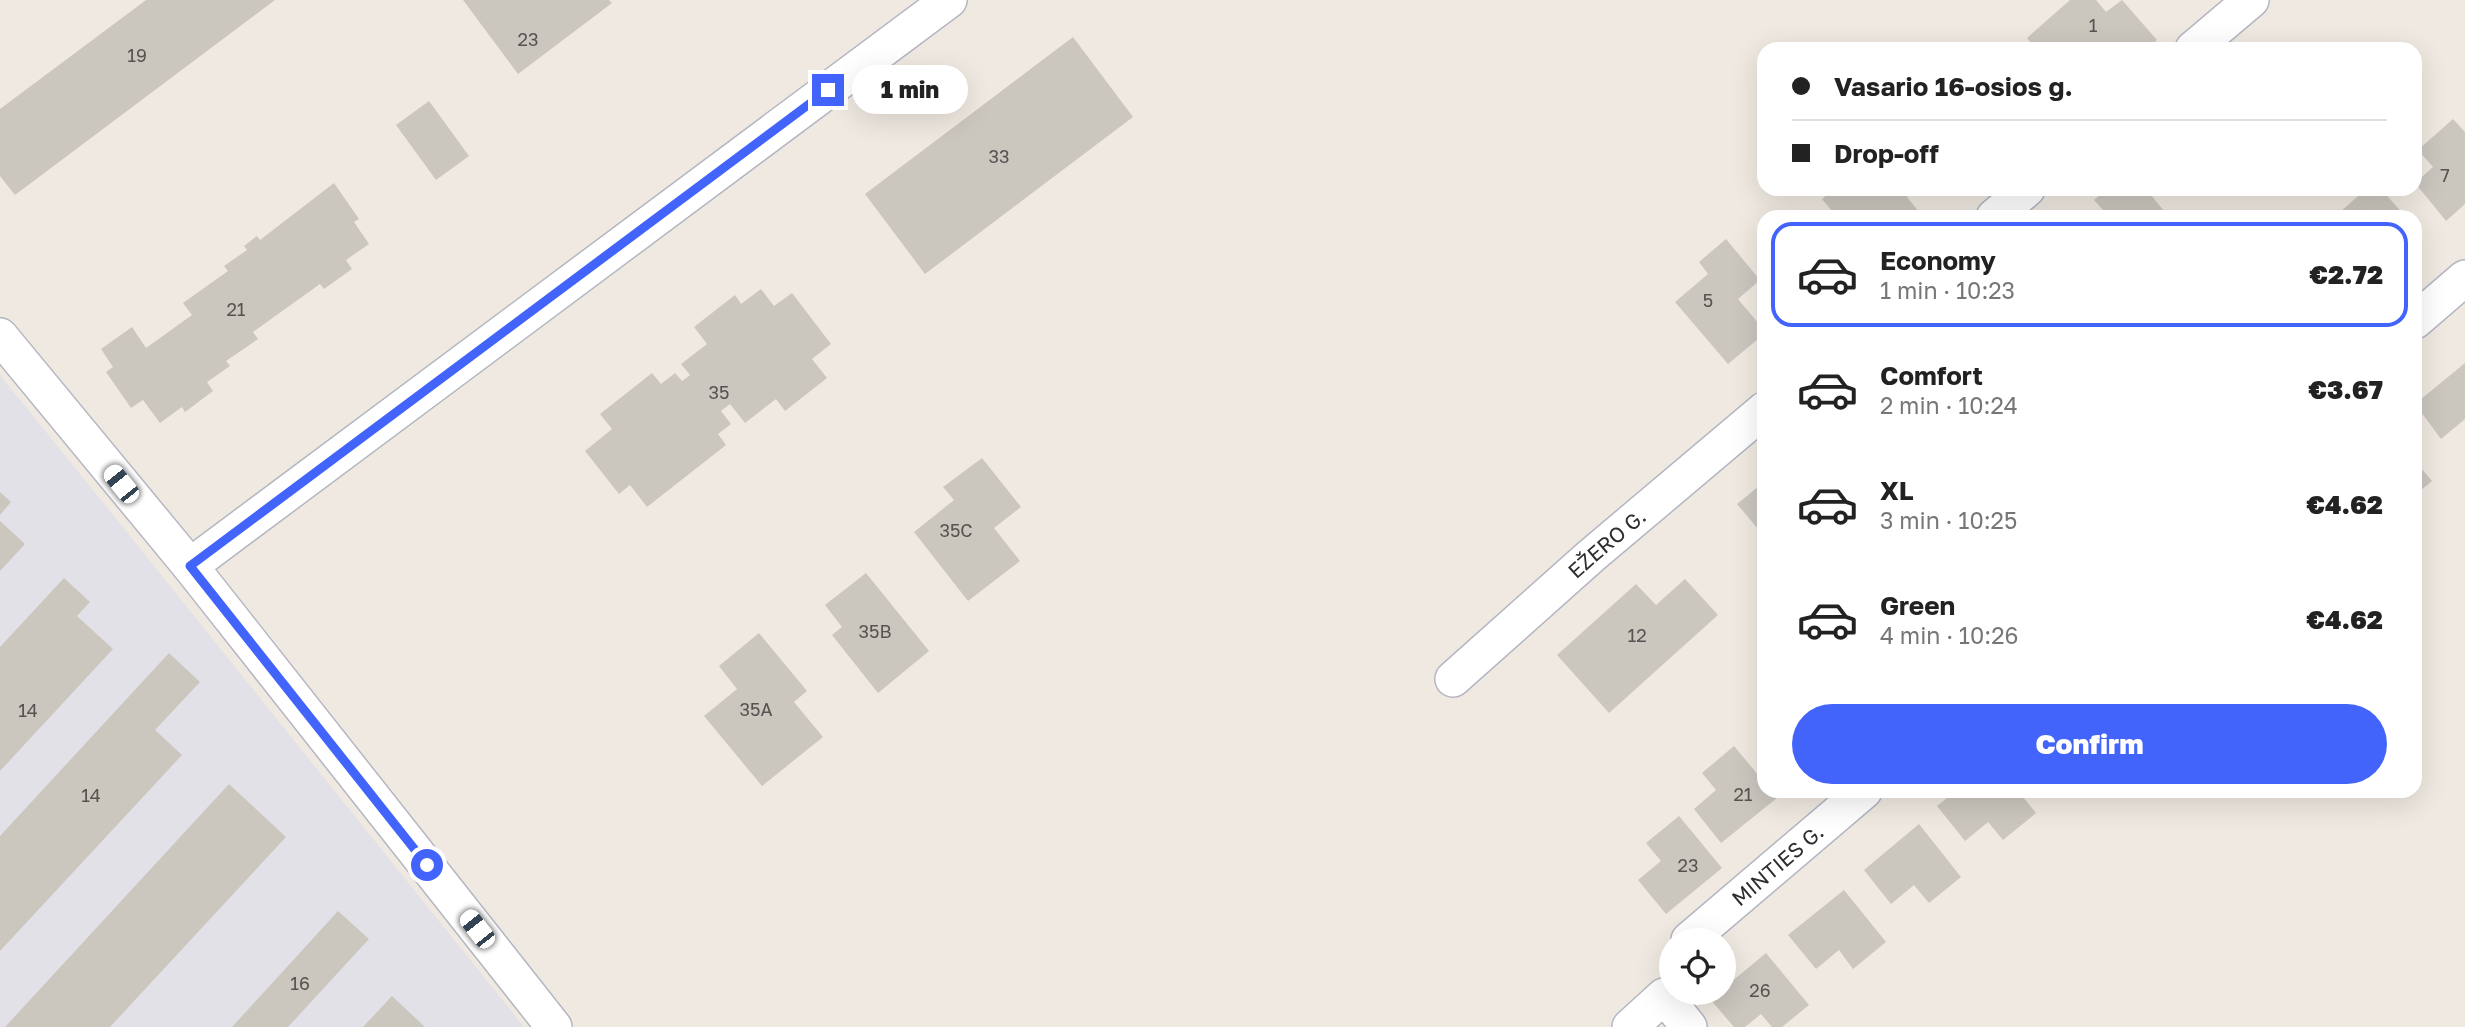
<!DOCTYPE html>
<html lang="en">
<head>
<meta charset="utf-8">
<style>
	:root { --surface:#fff; --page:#f2f2f2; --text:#222; --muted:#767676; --line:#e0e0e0; --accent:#4264fb }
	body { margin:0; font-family:"Golos Text",sans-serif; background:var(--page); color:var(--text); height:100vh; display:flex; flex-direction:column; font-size:26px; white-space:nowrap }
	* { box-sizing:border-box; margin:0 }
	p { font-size:23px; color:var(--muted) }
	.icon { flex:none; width:38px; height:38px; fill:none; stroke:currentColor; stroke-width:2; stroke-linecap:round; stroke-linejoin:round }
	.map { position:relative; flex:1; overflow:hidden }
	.side { position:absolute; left:1757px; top:210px; width:665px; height:588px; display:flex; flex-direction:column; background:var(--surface); border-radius:21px; box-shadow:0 7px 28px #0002 }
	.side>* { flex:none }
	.banner { position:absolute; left:1757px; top:42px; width:665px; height:154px; border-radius:21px; box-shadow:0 7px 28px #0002; display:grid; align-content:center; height:154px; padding:0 35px; background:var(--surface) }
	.fabs { position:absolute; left:1659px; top:928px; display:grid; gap:14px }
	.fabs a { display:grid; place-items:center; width:77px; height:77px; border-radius:50%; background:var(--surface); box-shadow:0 7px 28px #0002; font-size:35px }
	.end { position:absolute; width:32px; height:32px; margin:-16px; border:9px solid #4264fb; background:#fff; box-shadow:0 0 0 4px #fff }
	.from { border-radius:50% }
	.bubble { position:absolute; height:49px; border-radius:24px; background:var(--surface); box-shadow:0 7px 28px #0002; font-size:23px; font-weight:800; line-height:49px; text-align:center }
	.car { position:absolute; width:21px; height:42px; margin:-21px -10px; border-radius:9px; box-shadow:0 0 5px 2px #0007; background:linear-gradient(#fff 24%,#345 0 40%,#fff 0 76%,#345 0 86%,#fff 0) }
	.banner b { display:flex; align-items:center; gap:24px; height:66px; font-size:26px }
	.banner b+b { border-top:2px solid var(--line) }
	.banner i { width:18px; height:18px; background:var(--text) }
	ul { padding:12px 0 0; list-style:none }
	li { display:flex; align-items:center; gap:21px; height:105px; margin:0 14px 10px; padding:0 21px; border:4px solid transparent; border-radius:21px }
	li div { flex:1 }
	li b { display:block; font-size:26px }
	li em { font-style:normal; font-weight:800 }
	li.current { border-color:var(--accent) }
	li>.icon { width:63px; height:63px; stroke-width:1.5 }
	.action { display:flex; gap:14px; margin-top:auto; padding:14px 35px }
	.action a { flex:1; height:80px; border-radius:42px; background:var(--accent); color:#fff; font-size:28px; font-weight:800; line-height:80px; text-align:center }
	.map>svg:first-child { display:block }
	.industrial { fill:#e3e1e8 }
	.building { fill:#cbc7bf }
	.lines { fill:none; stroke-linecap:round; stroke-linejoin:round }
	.minor-casing { stroke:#b4b7c1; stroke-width:38 }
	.minor { stroke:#fff; stroke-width:35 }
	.route { stroke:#4264fb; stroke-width:9 }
	.labels { text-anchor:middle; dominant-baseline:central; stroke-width:6; stroke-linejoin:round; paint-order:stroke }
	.number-label { font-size:18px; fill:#555452 }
	.street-label { font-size:21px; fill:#2e2e2e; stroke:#fff }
</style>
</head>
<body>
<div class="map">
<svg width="2465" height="1027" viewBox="0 0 2465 1027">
	<rect width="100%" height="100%" fill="#efe9e1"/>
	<polygon class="industrial" points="0,375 126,531 524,1027 0,1027"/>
	<g class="building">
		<polygon points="146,0 275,0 15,195 0,176 0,109"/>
		<polygon points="463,0 609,0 612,3 518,74"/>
		<polygon points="2070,0 2096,0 2106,12 2122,0 2157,40 2147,49 2036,49 2027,38"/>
		<polygon points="1073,37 1133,117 925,274 865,194"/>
		<polygon points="429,101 469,156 436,180 396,125"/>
		<polygon points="2453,119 2465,132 2465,204 2446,221 2415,183 2433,167 2418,150"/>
		<polygon points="334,183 359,219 354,222 369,244 346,260 352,269 324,289 320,284 253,332 258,339 226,361 230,366 207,382 213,391 185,412 182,407 160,423 143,400 131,408 106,372 113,367 101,349 132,327 146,348 192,315 183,303 228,271 224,266 247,250 244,246 257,236 260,240"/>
		<polygon points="1834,189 1917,189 1907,197 1923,217 1837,217 1822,199"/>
		<polygon points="2107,189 2146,189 2169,217 2097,217 2104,211 2094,200"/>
		<polygon points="2366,189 2381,189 2406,217 2344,217 2340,212"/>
		<polygon points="1726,239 1760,280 1738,299 1764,330 1764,334 1728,364 1675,302 1708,274 1699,262"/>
		<polygon points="761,289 774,306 792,293 831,344 812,359 827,378 785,411 776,399 745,423 730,404 721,411 731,424 718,434 726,445 647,507 630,485 619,494 585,451 612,429 600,414 652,373 661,384 675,373 682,381 690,375 681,364 707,344 694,327 735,295 741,304"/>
		<polygon points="2465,363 2465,419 2441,439 2415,404"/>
		<polygon points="982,458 1021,507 994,528 1020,561 968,601 914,532 954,500 943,487"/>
		<polygon points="2415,461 2432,481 2415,495"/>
		<polygon points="1764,482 1764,536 1737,504"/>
		<polygon points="0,492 11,502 0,515"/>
		<polygon points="0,521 25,544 0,571"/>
		<polygon points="866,573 929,651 878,693 832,635 842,627 825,605"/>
		<polygon points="64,578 90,602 77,616 113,649 0,771 0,647"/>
		<polygon points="1685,579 1718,615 1609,713 1557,655 1636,584 1656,605"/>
		<polygon points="759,633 807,691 794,702 823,737 762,786 704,716 737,689 719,666"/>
		<polygon points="169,653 200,682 155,730 182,755 0,951 0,836"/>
		<polygon points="1734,746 1764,782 1764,791 1771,791 1777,798 1721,843 1694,809 1716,790 1702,773"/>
		<polygon points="229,784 286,837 110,1027 5,1027"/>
		<polygon points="1956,791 2018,791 2036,813 2003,840 1988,822 1965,841 1937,806"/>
		<polygon points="1679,816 1722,868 1666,914 1638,880 1661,861 1646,843"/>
		<polygon points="1919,824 1961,877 1929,903 1914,885 1891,904 1864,870"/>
		<polygon points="1844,890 1886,942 1853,969 1839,950 1816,969 1788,935"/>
		<polygon points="338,911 369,939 288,1027 232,1027"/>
		<polygon points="1766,953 1809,1005 1782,1027 1772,1027 1761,1014 1745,1027 1734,1027 1710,999 1724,992 1724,988"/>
		<polygon points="392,996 425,1027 363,1027"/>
	</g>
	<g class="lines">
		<defs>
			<g id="minor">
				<polyline points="2193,49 2251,0"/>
				<polyline points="1994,217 2027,189"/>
				<polyline points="2415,321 2465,278"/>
				<polyline points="0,336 190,566 554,1027"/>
				<polyline points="190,566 949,0"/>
				<path id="s1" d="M1453,679l138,-123 173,-146"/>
				<path id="s2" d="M1689,940l175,-149"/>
				<polyline points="1630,1027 1664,996 1689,1027"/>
			</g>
		</defs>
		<use href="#minor" class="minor-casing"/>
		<use href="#minor" class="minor"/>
	</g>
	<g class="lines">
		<polyline class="route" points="427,865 190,566 828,90"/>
	</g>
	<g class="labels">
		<g class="number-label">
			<text x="2093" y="25">1</text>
			<text x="528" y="39">23</text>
			<text x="137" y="55">19</text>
			<text x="999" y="156">33</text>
			<text x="2445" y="175">7</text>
			<text x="1708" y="300">5</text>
			<text x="236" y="309">21</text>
			<text x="719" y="392">35</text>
			<text x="956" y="530">35C</text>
			<text x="875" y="631">35B</text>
			<text x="1637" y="635">12</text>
			<text x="756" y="709">35A</text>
			<text x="28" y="710">14</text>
			<text x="1743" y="794">21</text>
			<text x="91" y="795">14</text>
			<text x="1688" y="865">23</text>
			<text x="300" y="983">16</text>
			<text x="1760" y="990">26</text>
		</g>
		<g class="street-label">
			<text stroke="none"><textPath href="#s1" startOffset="205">EŽERO G.</textPath></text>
			<text stroke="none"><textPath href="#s2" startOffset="116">MINTIES G.</textPath></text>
		</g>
	</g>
</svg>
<div class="fabs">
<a><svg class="icon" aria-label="locate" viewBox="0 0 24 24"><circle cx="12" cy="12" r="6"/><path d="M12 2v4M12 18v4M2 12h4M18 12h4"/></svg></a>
</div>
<i class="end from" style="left:427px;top:865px"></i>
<i class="end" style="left:828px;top:90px"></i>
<div class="bubble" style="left:852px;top:65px;width:116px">1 min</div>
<i class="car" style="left:121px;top:484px;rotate:321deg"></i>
<i class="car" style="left:477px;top:929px;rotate:322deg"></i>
<div class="banner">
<b><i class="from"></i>Vasario 16-osios g.</b>
<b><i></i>Drop-off</b>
</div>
<section class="side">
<ul>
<li class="current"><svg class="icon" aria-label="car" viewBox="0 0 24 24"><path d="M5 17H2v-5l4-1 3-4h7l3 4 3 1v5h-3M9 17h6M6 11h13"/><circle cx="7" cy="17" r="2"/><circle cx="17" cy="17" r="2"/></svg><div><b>Economy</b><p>1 min · 10:23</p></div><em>€2.72</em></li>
<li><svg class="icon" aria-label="car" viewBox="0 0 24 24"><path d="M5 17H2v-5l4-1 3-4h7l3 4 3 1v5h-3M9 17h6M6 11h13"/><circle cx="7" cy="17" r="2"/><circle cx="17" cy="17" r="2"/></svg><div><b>Comfort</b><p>2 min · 10:24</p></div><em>€3.67</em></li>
<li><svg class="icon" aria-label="car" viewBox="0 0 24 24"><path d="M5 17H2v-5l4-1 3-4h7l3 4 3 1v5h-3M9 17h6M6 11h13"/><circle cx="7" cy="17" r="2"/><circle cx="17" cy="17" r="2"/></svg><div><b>XL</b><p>3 min · 10:25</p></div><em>€4.62</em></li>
<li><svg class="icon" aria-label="car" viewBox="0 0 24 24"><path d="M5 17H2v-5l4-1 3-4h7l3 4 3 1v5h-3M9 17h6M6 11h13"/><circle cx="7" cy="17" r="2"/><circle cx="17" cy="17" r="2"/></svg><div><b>Green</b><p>4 min · 10:26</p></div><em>€4.62</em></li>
</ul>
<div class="action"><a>Confirm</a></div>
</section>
</div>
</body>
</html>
